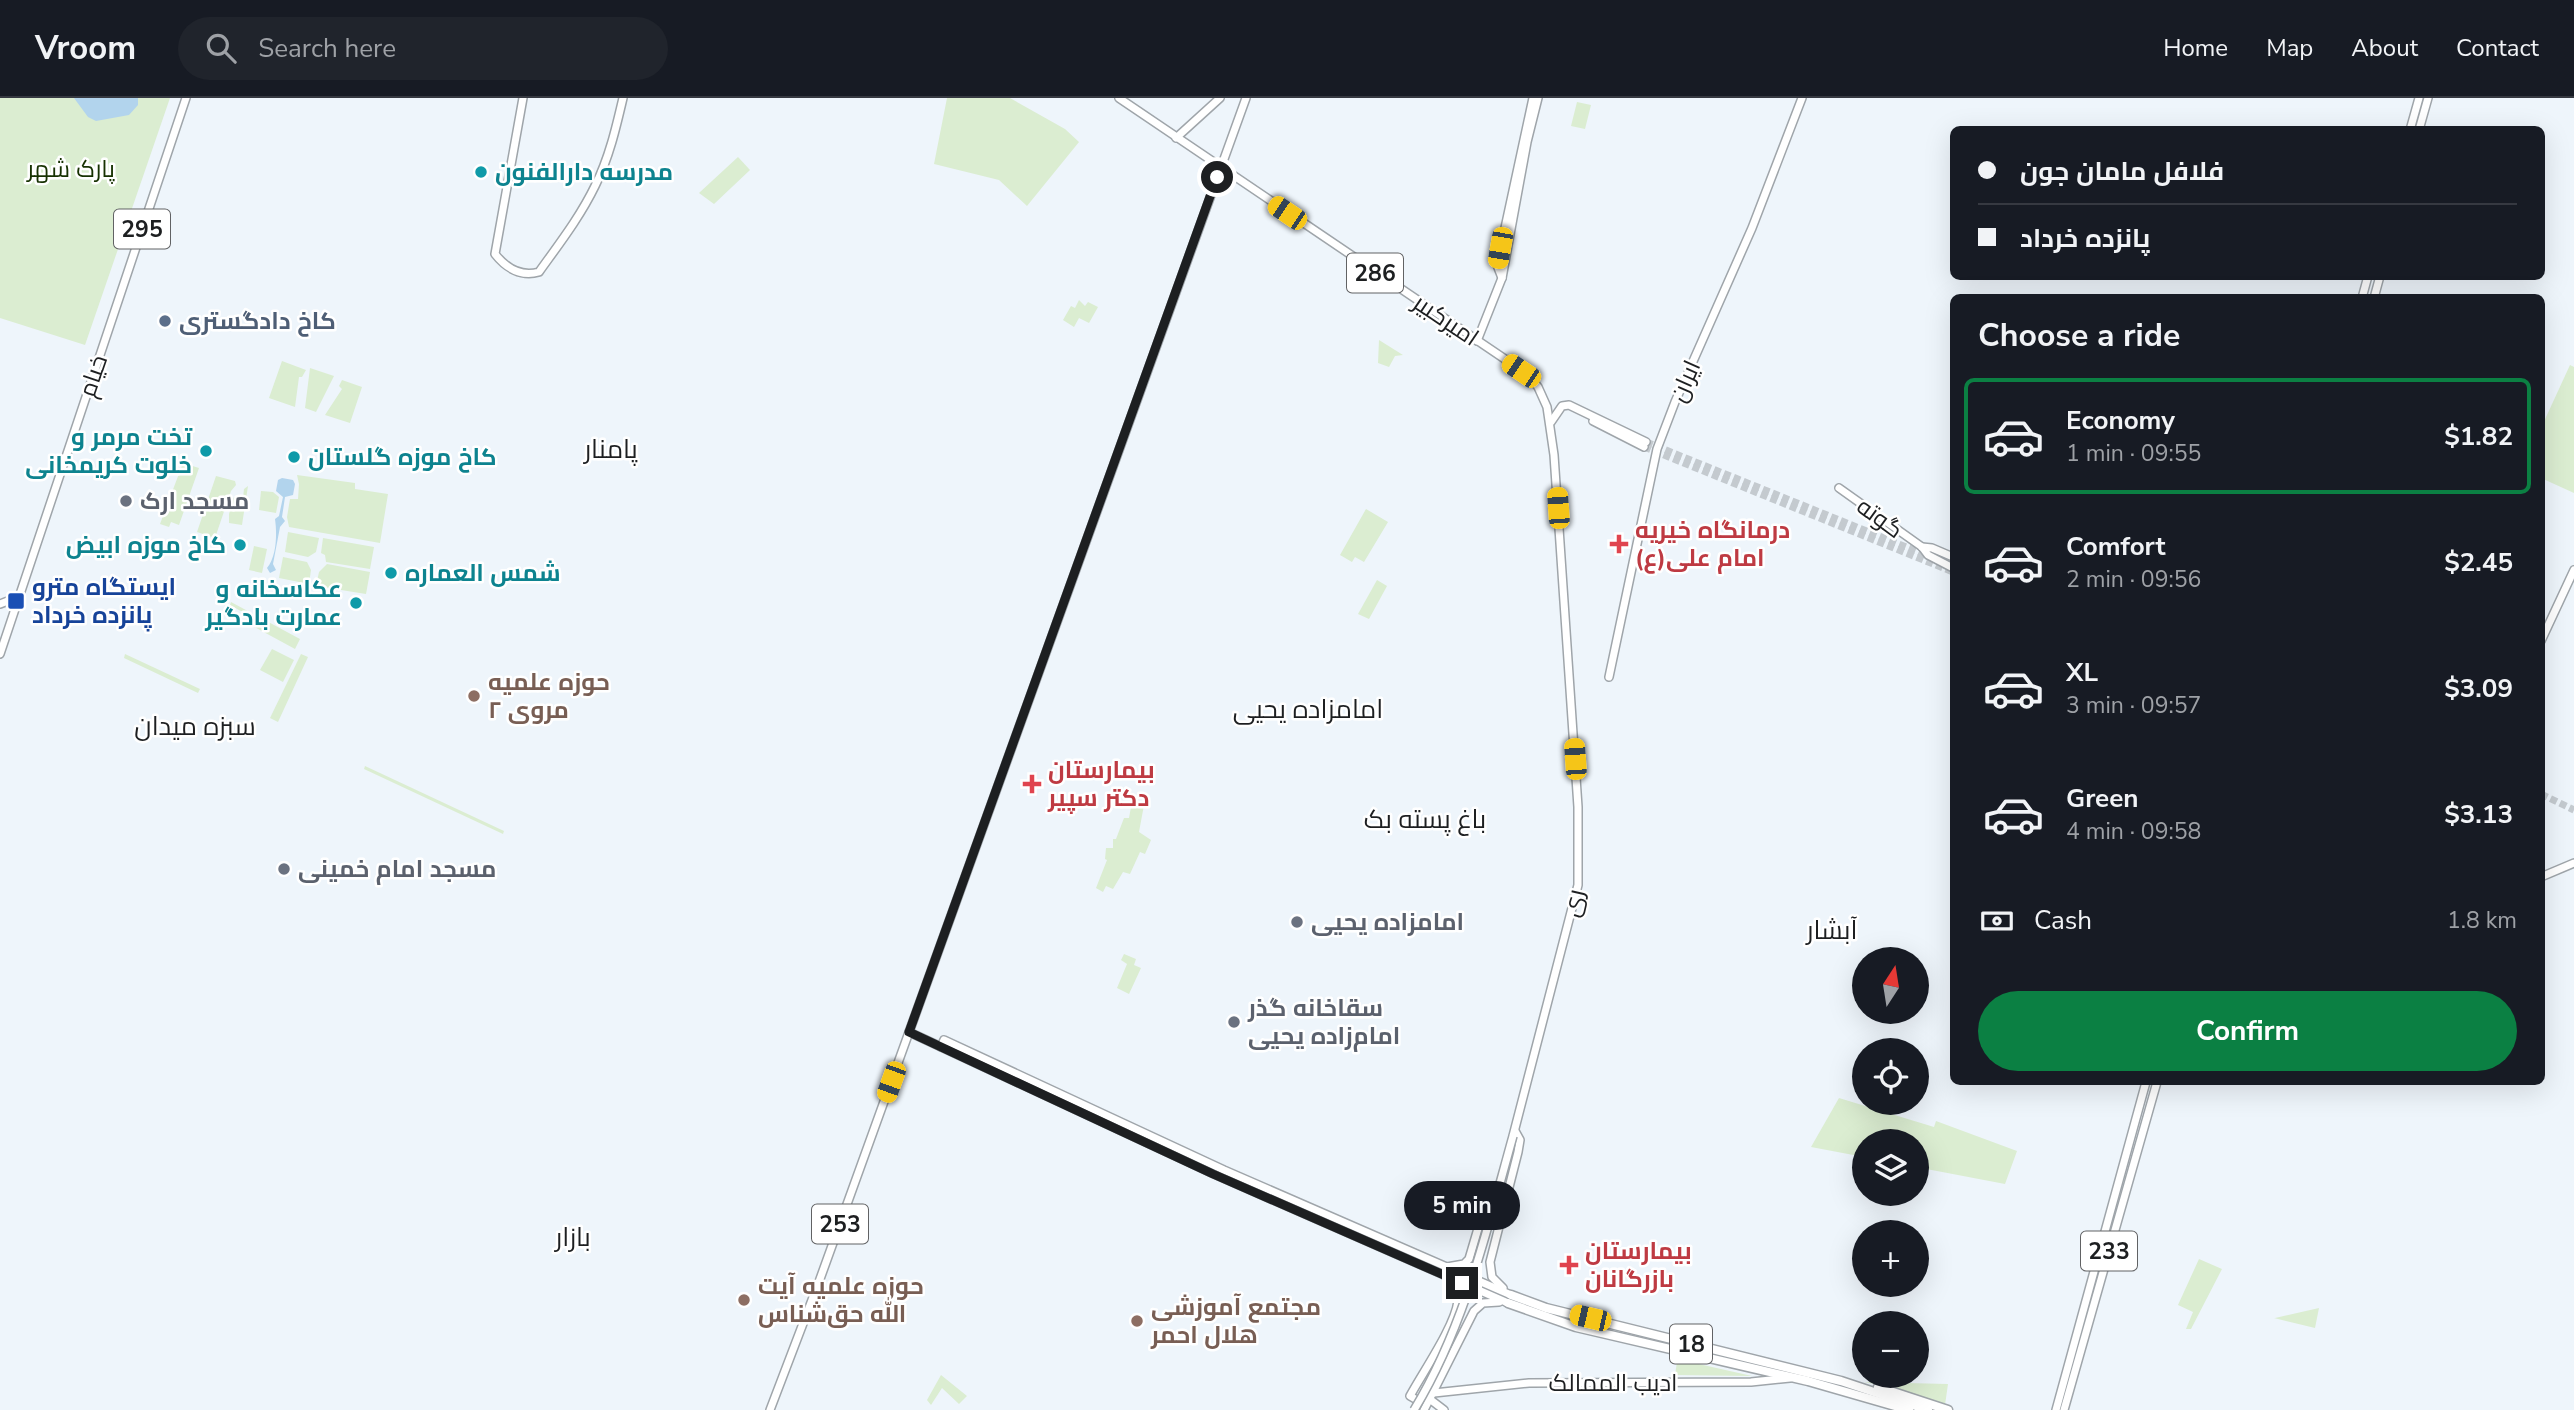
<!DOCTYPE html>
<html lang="en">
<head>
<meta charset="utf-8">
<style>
	:root { --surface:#171b24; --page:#20242c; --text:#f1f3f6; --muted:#9ea1a6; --line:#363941; --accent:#0b8043 }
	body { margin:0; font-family:"Nunito Sans",Cairo,sans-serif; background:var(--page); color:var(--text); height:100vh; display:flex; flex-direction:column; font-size:26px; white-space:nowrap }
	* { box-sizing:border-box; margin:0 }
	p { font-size:23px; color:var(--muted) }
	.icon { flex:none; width:38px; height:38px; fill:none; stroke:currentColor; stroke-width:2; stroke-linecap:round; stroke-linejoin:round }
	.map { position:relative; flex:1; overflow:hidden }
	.drawer { position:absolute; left:1950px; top:196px; width:595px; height:791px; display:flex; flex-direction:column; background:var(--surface); border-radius:10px; box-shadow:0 7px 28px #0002 }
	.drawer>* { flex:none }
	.banner { position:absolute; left:1950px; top:28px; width:595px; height:154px; border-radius:10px; box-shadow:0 7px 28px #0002; display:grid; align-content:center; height:154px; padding:0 28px; background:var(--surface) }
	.needle { width:46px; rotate:12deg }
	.controls { position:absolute; left:1852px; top:849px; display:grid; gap:14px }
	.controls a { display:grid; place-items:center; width:77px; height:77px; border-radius:50%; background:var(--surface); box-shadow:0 7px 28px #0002; font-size:35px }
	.end { position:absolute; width:32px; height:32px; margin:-16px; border:9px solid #1d1f21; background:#fff; box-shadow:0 0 0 4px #fff }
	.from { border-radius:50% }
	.bubble { position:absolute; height:49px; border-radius:24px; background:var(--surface); box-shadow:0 7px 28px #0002; font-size:23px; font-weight:700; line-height:49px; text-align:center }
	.car { position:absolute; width:21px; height:42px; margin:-21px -10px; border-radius:9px; box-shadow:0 0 5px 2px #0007; background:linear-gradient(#f5c518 24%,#345 0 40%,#f5c518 0 76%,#345 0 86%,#f5c518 0) }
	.banner b { display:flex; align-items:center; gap:24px; height:66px; font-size:26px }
	.banner b+b { border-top:2px solid var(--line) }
	.banner i { width:18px; height:18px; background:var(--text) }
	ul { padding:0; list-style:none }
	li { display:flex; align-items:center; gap:21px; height:116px; margin:0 14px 10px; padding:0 14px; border:4px solid transparent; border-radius:10px }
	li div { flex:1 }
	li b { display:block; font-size:26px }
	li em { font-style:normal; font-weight:700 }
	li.selected { border-color:var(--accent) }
	li>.icon { width:63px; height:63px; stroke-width:1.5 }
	h2 { padding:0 28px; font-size:32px; line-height:84px }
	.pay { display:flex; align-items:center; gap:18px; height:77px; padding:0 28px; font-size:26px }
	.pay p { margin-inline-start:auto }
	.action { display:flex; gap:14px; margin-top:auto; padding:14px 28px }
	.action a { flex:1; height:80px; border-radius:42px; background:var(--accent); color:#fff; font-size:28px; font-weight:700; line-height:80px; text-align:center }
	header { display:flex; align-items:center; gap:42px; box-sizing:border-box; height:98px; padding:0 35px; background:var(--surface); border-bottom:2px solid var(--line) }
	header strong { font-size:33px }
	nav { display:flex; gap:38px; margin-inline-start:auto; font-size:24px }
	.search { width:490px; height:63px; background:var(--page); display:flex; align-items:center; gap:18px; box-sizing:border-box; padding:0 24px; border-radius:38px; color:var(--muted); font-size:26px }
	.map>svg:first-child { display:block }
	.green { fill:#dbedd1 }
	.water { fill:#b2d4ed }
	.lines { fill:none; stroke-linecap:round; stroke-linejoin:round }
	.major-tunnel { stroke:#c4cacf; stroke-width:7; stroke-dasharray:7 3.5; stroke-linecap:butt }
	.major-casing { stroke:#9fa5aa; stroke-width:10 }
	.highway-casing { stroke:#9fa5aa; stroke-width:11 }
	.major { stroke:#fff; stroke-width:7 }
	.highway { stroke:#fff; stroke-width:8 }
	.major-bridge-casing { stroke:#9fa5aa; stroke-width:10; stroke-linecap:butt }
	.major-bridge { stroke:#fff; stroke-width:7 }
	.route { stroke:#1d1f21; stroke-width:9 }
	.culture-dot { fill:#0f9aa8; stroke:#fff; stroke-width:2.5 }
	.service-dot { fill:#5c6f8a; stroke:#fff; stroke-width:2.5 }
	.worship-dot { fill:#6b7280; stroke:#fff; stroke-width:2.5 }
	.health-dot { fill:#e0444e; stroke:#fff; stroke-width:2.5 }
	.transit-dot { fill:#1a4fb4; stroke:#fff; stroke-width:2.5 }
	.education-dot { fill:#8d6e63; stroke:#fff; stroke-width:2.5 }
	.labels { text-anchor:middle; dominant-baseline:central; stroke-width:5; stroke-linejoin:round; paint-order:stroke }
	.shield { fill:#fff; stroke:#616264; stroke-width:2 }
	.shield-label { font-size:23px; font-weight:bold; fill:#1d1f21 }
	.park-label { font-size:24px; fill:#173202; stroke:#fff }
	.culture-label { font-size:24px; font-weight:bold; fill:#0d838f; stroke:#fff; text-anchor:start }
	.street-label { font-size:24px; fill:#1d1f21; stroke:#fff }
	.service-label { font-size:24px; font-weight:bold; fill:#4e5e75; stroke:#fff; text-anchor:start }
	.worship-label { font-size:24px; font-weight:bold; fill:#5b616d; stroke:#fff; text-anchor:start }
	.health-label { font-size:24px; font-weight:bold; fill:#be3a42; stroke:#fff; text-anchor:start }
	.transit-label { font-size:24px; font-weight:bold; fill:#164399; stroke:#fff; text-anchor:start }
	.education-label { font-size:24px; font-weight:bold; fill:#785e54; stroke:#fff; text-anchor:start }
	.neighbourhood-label { font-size:26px; fill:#1d1f21; stroke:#fff }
</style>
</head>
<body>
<header>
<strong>Vroom</strong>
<div class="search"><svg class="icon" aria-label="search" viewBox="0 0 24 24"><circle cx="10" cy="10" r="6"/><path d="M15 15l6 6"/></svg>Search here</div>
<nav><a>Home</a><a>Map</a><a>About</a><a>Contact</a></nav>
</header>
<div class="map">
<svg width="2574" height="1312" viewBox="0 0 2574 1312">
	<rect width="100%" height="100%" fill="#eef5fb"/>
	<g class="green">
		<polygon points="0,0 170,0 85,247 0,220"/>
		<polygon points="947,0 1010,0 1065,31 1079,44 1027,108 999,82 934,66"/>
		<polygon points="1577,4 1591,7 1585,31 1571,28"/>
		<polygon points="738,59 750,72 714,106 699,95"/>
		<polygon points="1079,202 1085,208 1088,204 1098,209 1089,225 1079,220 1074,229 1063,222 1071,208 1075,210"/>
		<polygon points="1379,242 1403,257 1395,258 1389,269 1378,265"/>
		<polygon points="282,263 306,272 302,279 299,279 295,309 269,300"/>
		<polygon points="2570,267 2574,269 2574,395 2541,380 2541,330"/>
		<polygon points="310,270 334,278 316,314 305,310"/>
		<polygon points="342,282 362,289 350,325 325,317 342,291 339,288"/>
		<polygon points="183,365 199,370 179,427 171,424 169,429 160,426"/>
		<polygon points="297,377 355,385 355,391 388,396 380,445 289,429 287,419 290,401 298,401 299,386"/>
		<polygon points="216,378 235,383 236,387 231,393 215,440 197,434"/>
		<polygon points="248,388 242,427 229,425 229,416 234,399 243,400 244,391"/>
		<polygon points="261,393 273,394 279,399 276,415 259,412"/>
		<polygon points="1366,411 1388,424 1364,464 1355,459 1352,464 1340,457"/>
		<polygon points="288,434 319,440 316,454 308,459 285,454"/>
		<polygon points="323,440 374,449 370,471 326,464 325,457 321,455"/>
		<polygon points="254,448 267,451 262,475 249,472"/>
		<polygon points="283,459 307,464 311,472 309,486 279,480"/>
		<polygon points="327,466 370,474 366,496 316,488 319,474"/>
		<polygon points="1377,482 1387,488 1369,521 1358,516"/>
		<polygon points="231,504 300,541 295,551 245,524 248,517 230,507"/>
		<polygon points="272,551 294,562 283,584 260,572"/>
		<polygon points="125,556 200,591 198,595 124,560"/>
		<polygon points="301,556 308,559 278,624 270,620"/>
		<polygon points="365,668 504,733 503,736 364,671"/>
		<polygon points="1144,707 1139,734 1151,742 1145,756 1140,754 1130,776 1123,774 1113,791 1106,788 1103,794 1096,790 1107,762 1105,761 1106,750 1113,750 1113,741 1116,741 1124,720 1129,720 1131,709"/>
		<polygon points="1124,856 1136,861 1134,867 1141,870 1129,896 1117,890 1127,866 1121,862"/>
		<polygon points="1839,1000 1934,1029 1936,1023 2017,1053 2005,1086 1916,1069 1916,1043 1864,1043 1864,1059 1811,1049"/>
		<polygon points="2199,1161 2222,1171 2191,1231 2186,1231 2193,1214 2178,1207"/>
		<polygon points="2319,1210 2315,1230 2274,1220 2275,1220"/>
		<polygon points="1681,1262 1752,1278 1675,1277 1677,1264"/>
		<polygon points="941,1277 967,1298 959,1306 942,1290 931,1307 927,1302"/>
		<polygon points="1864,1284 1948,1286 1945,1307 1895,1290"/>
	</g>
	<g class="water">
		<polygon points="74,0 138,0 138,7 129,17 96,23 88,19"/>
		<path d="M282,380l11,2 2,4 -2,11 -8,2 -3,20 3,4 -5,6 -7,37 3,6 -6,3 -3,-5c10,-12 10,-35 8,-49l4,-3 4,-19 -7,-6 2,-11z"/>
	</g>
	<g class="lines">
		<g class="major-tunnel">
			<polyline points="1646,344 1931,459"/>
			<polyline points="1644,349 1953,474"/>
			<polyline points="2541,696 2574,712"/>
		</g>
		<defs>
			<g id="major">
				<path d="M523,0l-28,156c11,14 26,23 44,18 20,-28 41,-55 56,-86 14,-28 21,-58 28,-88"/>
				<polyline points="1119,0 1527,276 1538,289 1547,309 1554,357 1578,709 1578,787 1513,1038"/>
				<polyline points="2410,32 2419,0"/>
				<polyline points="2419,32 2428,0"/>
				<polyline points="1176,40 1220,0"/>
				<polyline points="1502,180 1497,167 1533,0"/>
				<polyline points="2362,200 2368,178"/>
				<polyline points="2374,200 2380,178"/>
				<polyline points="1477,243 1502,180 1527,44 1538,0"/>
				<polyline points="1593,323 1644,349"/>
				<polyline points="1551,324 1562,308 1569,307 1646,344"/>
				<polyline points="1839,390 1922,449 1928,457 1953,470"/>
				<polyline points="1922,449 1932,450 1953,459"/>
				<polyline points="0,506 18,499"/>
				<polyline points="2541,543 2574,472"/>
				<polyline points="0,556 186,0"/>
				<polyline points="1609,579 1657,351 1675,304 1752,130 1802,0"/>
				<polyline points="2541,779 2574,765"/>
				<polyline points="909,934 1214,1076 1508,1205"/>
				<polyline points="941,949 944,942 1224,1072 1511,1197"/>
				<polyline points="1447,1169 1464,1166 1469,1161 1487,1100"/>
				<polyline points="1503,1190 1492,1179 1490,1164 1518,1054 1520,1042 1515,1033"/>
				<polyline points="1434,1295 1529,1285 1751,1284 1790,1280"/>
				<polyline points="770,1312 820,1181 1246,0"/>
				<polyline points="1424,1312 1474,1213 1483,1205 1499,1204"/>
				<path d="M1444,1312l-17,-13 -10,3 -7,-4c13,-24 45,-70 48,-95 1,-10 -6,-18 -12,-24"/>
				<polyline points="2056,1312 2146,984"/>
				<polyline points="2064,1312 2157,984"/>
			</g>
			<g id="highway">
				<polyline points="1511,1197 1546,1210 1841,1283 1928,1312"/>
				<polyline points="1508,1205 1576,1229 1808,1283 1909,1312"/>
				<polyline points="1878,1289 1948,1312"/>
			</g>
		</defs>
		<use href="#major" class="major-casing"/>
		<use href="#highway" class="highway-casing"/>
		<use href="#major" class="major"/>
		<use href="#highway" class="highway"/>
		<defs>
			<path id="major-bridge" d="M1414,1312c51,-84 73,-181 99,-274"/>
		</defs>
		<use href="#major-bridge" class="major-bridge-casing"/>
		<use href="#major-bridge" class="major-bridge"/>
	</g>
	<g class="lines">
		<polyline class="route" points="1217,79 909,934 1213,1076 1462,1185"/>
	</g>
	<g class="culture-dot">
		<circle cx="481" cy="74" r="7"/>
		<circle cx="206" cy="353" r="7"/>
		<circle cx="294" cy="359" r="7"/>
		<circle cx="240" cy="447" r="7"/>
		<circle cx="391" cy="475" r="7"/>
		<circle cx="356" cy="505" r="7"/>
	</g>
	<circle class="service-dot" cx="165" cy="223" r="7"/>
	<g class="worship-dot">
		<circle cx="126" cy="403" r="7"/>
		<circle cx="284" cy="771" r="7"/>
		<circle cx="1297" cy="824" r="7"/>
		<circle cx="1234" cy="924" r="7"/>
	</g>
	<g class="health-dot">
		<path d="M1615.5 435.5h7v7h7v7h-7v7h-7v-7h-7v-7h7z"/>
		<path d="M1028.5 675.5h7v7h7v7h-7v7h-7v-7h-7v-7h7z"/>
		<path d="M1565.5 1156.5h7v7h7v7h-7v7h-7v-7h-7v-7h7z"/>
	</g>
	<rect class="transit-dot" x="7" y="494" width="18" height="18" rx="3.5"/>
	<g class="education-dot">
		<circle cx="474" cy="598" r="7"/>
		<circle cx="744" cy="1202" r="7"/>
		<circle cx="1137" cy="1223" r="7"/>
	</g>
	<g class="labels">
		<g class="shield">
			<rect x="114" y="111.5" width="56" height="39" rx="5"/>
			<rect x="1347" y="155.5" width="56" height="39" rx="5"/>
			<rect x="812" y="1106.5" width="56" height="39" rx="5"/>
			<rect x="2081" y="1133.5" width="56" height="39" rx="5"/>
			<rect x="1670" y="1226.5" width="42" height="39" rx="5"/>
		</g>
		<g class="shield-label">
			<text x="142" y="131">295</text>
			<text x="1375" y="175">286</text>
			<text x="840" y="1126">253</text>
			<text x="2109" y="1153">233</text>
			<text x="1691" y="1246">18</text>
		</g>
		<g class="park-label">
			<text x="71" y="71">پارک شهر</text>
		</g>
		<g class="culture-label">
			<text x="495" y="74">مدرسه دارالفنون</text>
			<text x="192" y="339" text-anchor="end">تخت مرمر و<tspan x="192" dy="28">خلوت کریمخانی</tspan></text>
			<text x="308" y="359">کاخ موزه گلستان</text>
			<text x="226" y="447" text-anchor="end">کاخ موزه ابیض</text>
			<text x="405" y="475">شمس العماره</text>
			<text x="342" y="491" text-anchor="end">عکاسخانه و<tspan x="342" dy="28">عمارت بادگیر</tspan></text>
		</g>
		<g class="street-label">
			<text transform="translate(1446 222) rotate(34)">امیرکبیر</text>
			<text transform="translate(93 278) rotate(-71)">خیام</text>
			<text transform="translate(1685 283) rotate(-66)">ایران</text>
			<text transform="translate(1880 420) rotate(36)">گوته</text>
			<text transform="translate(1573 805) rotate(-77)">ری</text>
			<text x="1613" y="1285">ادیب الممالک</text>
		</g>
		<g class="service-label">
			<text x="179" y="223">کاخ دادگستری</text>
		</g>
		<g class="worship-label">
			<text x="140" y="403">مسجد ارک</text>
			<text x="298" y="771">مسجد امام خمینی</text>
			<text x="1311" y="824">امامزاده یحیی</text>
			<text x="1248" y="910">سقاخانه گذر<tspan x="1248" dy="28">امام‌زاده یحیی</tspan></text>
		</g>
		<g class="health-label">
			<text x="1635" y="432">درمانگاه خیریه<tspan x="1635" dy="28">امام علی(ع)</tspan></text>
			<text x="1048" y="672">بیمارستان<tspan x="1048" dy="28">دکتر سپیر</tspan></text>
			<text x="1585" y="1153">بیمارستان<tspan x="1585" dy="28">بازرگانان</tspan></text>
		</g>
		<g class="transit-label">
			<text x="32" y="489">ایستگاه مترو<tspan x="32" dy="28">پانزده خرداد</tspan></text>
		</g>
		<g class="education-label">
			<text x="488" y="584">حوزه علمیه<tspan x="488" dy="28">مروی ۲</tspan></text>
			<text x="758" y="1188">حوزه علمیه آیت<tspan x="758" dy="28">الله حق‌شناس</tspan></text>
			<text x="1151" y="1209">مجتمع آموزشی<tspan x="1151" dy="28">هلال احمر</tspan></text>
		</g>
		<g class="neighbourhood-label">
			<text x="611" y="351">پامنار</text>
			<text x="1308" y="611">امامزاده یحیی</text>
			<text x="195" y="628">سبزه میدان</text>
			<text x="1425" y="721">باغ پسته بک</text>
			<text x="1832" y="832">آبشار</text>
			<text x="573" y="1139">بازار</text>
		</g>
	</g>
</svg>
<div class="controls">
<a><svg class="needle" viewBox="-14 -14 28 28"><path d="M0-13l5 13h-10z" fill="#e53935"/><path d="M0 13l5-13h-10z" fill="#9ea1a6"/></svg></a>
<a><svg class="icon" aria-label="locate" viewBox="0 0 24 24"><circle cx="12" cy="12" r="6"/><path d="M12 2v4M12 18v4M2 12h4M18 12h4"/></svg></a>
<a><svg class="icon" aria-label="layers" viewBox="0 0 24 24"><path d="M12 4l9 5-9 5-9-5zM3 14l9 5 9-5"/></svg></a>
<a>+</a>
<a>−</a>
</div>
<i class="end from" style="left:1217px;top:79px"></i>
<i class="end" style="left:1462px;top:1185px"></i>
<div class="bubble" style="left:1404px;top:1083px;width:116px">5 min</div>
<i class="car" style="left:1287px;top:115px;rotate:304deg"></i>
<i class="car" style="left:1500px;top:150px;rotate:190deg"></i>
<i class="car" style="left:1521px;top:273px;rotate:304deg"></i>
<i class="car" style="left:1558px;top:410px;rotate:356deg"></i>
<i class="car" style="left:1575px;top:661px;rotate:356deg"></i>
<i class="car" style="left:891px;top:984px;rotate:200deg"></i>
<i class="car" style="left:1590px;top:1220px;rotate:283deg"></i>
<div class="banner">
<b><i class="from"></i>فلافل مامان جون</b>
<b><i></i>پانزده خرداد</b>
</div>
<section class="drawer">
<h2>Choose a ride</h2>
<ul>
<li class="selected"><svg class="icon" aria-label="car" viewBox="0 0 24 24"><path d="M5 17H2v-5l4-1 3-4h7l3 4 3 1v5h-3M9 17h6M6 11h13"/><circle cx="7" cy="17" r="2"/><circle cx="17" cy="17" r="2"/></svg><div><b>Economy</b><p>1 min · 09:55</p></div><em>$1.82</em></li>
<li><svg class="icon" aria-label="car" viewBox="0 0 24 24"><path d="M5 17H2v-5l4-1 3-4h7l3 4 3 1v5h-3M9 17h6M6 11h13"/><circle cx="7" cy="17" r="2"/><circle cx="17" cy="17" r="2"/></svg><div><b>Comfort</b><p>2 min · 09:56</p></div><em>$2.45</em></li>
<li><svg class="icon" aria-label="car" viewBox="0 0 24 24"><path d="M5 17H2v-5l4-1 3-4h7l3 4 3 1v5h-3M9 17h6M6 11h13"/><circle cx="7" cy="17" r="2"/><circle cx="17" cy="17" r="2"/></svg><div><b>XL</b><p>3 min · 09:57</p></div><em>$3.09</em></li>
<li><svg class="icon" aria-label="car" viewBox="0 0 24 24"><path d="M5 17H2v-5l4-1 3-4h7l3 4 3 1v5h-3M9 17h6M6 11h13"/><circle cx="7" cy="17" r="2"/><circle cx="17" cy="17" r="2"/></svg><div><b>Green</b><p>4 min · 09:58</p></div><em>$3.13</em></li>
</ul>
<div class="pay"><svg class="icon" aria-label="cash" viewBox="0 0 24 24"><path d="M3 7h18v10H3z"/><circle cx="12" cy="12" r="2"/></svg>Cash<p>1.8 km</p></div>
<div class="action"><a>Confirm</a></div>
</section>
</div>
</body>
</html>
